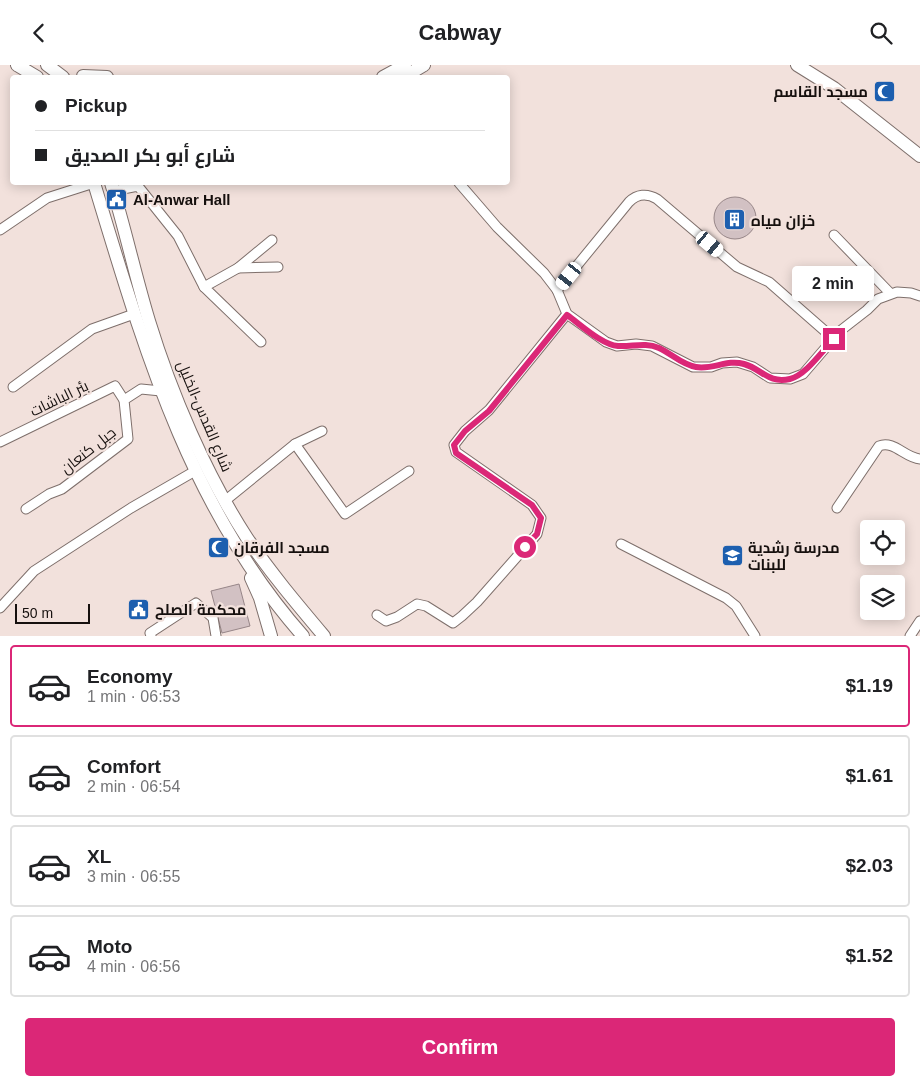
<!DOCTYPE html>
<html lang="en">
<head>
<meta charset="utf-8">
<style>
	:root { --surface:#fff; --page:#f6f6f6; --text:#202124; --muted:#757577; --line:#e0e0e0; --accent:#db2777 }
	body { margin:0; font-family:Arial,Cairo,sans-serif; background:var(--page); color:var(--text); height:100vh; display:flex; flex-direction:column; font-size:19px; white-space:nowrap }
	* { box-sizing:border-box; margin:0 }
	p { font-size:16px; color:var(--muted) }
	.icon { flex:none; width:28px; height:28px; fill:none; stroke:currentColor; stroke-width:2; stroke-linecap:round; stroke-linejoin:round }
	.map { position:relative; height:571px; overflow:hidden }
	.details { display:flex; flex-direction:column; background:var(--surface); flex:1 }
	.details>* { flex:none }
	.hud { position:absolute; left:10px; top:10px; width:500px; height:110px; border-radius:5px; box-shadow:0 2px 12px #0003; display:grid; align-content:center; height:110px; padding:0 25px; background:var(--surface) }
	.fabs { position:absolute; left:860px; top:455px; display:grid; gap:10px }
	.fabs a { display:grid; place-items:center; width:45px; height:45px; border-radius:5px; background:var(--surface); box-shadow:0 2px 12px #0003; font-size:25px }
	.scale { position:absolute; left:15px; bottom:12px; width:75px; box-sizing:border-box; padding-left:5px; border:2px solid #16100e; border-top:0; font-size:14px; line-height:18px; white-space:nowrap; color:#16100e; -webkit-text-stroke:4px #f2e1dc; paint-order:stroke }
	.end { position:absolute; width:22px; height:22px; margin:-11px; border:6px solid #db2777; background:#fff; box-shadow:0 0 0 2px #fff }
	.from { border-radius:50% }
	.bubble { position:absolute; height:35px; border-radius:5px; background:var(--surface); box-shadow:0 2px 12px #0003; font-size:16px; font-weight:700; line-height:35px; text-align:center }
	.car { position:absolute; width:15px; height:30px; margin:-15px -8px; border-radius:6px; box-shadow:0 0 4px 1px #0007; background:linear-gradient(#fff 24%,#345 0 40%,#fff 0 76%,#345 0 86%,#fff 0) }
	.hud b { display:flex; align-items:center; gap:18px; height:48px; font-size:19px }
	.hud b+b { border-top:1px solid var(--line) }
	.hud i { width:12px; height:12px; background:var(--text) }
	ul { padding:9px 0 0; list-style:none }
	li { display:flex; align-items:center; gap:15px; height:82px; margin:0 10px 8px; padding:0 15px; border:2px solid var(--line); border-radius:5px }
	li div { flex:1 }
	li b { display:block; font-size:19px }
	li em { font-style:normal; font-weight:700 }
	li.active { border-color:var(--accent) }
	li>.icon { width:45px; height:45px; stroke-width:1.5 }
	.button { display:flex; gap:10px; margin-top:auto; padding:10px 25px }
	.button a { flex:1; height:58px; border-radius:5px; background:var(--accent); color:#fff; font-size:20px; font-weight:700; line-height:58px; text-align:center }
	header { display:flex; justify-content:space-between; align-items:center; height:65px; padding:0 25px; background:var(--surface); font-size:22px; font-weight:700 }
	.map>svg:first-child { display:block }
	.building { fill:#d2c1c3; stroke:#978688 }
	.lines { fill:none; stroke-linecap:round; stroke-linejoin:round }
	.street-casing { stroke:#7e6f6b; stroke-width:11 }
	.secondary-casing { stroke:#7e6f6b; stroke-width:14 }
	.street { stroke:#fff; stroke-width:9 }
	.secondary { stroke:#fff; stroke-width:12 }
	.route { stroke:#db2777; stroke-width:6 }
	.labels { text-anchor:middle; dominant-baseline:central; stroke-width:4.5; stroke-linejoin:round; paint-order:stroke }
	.poi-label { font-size:15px; font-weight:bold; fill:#16100e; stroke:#f2e1dc; text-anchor:start }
	.street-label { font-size:15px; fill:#16100e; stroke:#f2e1dc }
</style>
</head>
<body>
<header><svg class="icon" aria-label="back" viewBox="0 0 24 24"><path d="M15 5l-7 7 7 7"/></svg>Cabway<svg class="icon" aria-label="search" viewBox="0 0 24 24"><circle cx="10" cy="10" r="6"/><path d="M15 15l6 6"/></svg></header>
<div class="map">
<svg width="920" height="571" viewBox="0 0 920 571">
	<rect width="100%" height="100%" fill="#f2e1dc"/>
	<g class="building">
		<circle cx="735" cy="153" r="21"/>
		<polygon points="239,519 250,561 222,568 211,526"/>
	</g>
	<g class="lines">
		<defs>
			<g id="street">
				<polyline points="459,118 497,162 544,208 557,225 567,249 606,277 617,281 636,279 652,281 693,302 711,302 722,298 737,297 753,302 770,313 790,314 803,309 840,266 867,245 878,234 897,227 911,228 920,231"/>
				<polyline points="113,126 138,121 178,171 204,222"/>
				<polyline points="0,165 47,133 94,118"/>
				<polyline points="834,170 890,228"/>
				<polyline points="238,203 278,202"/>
				<path d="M557,225l72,-88c8,-8 18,-9 28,-3l80,68 32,15 65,57"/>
				<polyline points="261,277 204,222 238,203 272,175"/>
				<polyline points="13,322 92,264 134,249"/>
				<polyline points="0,377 115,321 124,335"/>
				<polyline points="295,379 322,366"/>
				<polyline points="226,435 295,379 345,449 409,406"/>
				<path d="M837,443l42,-62c15,-6 26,12 41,13"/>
				<polyline points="26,444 49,429 62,424 128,374 124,335 141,324 161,326"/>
				<polyline points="621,479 726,533 736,541 755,571"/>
				<polyline points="0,543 34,506 131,443 195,406"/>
				<polyline points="377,550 386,556 397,552 417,539 426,541 453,558 462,551 477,537 537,469 541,453 532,440 456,387 454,380 465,366 489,345 567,249"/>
				<polyline points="151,571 150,568 196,538 213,553 216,571"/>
				<polyline points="910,571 920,556"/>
			</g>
			<g id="secondary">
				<polyline points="17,0 37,12"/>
				<polyline points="47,0 63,12"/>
				<polyline points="797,0 834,23 920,91"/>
				<polyline points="83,11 107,12"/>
				<polyline points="383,12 405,0"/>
				<polyline points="404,12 424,0"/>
				<path d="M94,118c49,161 94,323 209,453"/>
				<path d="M111,118c14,45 24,92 38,138 22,72 57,154 98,217 23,34 50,66 77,98"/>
				<polyline points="251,513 260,533 271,571"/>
			</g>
		</defs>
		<use href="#street" class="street-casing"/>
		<use href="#secondary" class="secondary-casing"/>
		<use href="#street" class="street"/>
		<use href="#secondary" class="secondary"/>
	</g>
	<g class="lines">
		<path class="route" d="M525,482l12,-13 4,-16 -9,-13 -76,-52 -2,-8 11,-14 24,-20 78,-96c13,9 35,30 51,31 14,1 27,-4 41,2 13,6 23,17 37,19 17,3 31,-8 48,-3 18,5 24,20 46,15 16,-4 32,-28 44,-40"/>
	</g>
	<defs>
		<symbol id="mosque-square" viewBox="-11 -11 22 22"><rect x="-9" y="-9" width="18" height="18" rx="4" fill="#1d5faf" stroke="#f2e1dc"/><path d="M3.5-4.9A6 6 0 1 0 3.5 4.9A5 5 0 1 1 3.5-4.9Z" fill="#fff"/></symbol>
		<symbol id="civic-square" viewBox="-11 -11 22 22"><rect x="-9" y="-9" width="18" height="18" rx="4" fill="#1d5faf" stroke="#f2e1dc"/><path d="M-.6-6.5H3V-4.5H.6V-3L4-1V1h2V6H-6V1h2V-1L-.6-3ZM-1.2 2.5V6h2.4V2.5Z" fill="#fff"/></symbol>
		<symbol id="building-square" viewBox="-11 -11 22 22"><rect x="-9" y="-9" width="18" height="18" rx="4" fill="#1d5faf" stroke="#f2e1dc"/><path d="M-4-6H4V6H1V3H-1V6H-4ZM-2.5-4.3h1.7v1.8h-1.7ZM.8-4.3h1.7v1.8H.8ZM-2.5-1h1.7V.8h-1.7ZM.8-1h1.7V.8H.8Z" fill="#fff"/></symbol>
		<symbol id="school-square" viewBox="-11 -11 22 22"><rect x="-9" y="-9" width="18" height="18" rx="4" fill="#1d5faf" stroke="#f2e1dc"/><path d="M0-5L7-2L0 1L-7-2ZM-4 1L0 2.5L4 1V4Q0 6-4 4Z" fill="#fff"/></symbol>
	</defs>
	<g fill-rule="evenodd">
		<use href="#mosque-square" x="872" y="14" width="25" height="25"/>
		<use href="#civic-square" x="104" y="122" width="25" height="25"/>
		<use href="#building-square" x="722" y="142" width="25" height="25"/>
		<use href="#mosque-square" x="206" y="470" width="25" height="25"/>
		<use href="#school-square" x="720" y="478" width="25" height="25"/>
		<use href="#civic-square" x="126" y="532" width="25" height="25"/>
	</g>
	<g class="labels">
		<g class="poi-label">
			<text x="868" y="26" text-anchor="end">مسجد القاسم</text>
			<text x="133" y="134">Al-Anwar Hall</text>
			<text x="751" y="155">خزان مياه</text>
			<text x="234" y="482">مسجد الفرقان</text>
			<text x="748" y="482">مدرسة رشدية<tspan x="748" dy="17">للبنات</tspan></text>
			<text x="155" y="544">محكمة الصلح</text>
		</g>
		<g class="street-label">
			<text transform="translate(59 333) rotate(-26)">بئر الباشات</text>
			<text transform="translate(205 351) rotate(67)">شارع القدس-الخليل</text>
			<text transform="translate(88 385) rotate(-38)">جبل كنعان</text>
		</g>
	</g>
</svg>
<div class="fabs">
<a><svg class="icon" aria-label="locate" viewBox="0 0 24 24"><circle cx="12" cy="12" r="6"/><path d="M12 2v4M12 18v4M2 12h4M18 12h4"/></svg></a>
<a><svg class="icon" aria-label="layers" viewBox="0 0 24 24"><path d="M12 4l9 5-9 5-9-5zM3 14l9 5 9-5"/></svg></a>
</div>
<div class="scale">50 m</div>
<i class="end from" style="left:525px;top:482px"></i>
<i class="end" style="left:834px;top:274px"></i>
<div class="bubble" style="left:792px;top:201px;width:82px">2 min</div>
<i class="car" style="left:710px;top:179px;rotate:130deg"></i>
<i class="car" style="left:569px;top:211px;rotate:219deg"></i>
<div class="hud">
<b><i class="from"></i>Pickup</b>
<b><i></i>شارع أبو بكر الصديق</b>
</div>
</div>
<section class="details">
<ul>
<li class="active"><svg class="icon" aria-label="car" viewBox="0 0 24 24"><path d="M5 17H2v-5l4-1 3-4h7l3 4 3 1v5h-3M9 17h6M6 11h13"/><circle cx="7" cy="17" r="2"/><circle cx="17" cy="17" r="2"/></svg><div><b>Economy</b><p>1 min · 06:53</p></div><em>$1.19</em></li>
<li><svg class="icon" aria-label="car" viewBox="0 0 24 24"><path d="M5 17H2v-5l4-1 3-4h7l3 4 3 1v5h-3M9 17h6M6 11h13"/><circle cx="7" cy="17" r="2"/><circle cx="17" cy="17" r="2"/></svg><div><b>Comfort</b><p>2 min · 06:54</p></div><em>$1.61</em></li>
<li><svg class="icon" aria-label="car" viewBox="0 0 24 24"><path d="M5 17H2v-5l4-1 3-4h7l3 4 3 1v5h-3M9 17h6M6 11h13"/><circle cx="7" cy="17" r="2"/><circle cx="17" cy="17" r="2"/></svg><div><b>XL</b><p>3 min · 06:55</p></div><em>$2.03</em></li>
<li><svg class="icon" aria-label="car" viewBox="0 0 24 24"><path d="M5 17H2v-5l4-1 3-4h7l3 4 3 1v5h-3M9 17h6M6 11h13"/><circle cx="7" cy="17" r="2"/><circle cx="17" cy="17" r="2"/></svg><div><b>Moto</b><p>4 min · 06:56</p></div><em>$1.52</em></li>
</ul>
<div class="button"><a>Confirm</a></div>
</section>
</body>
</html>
